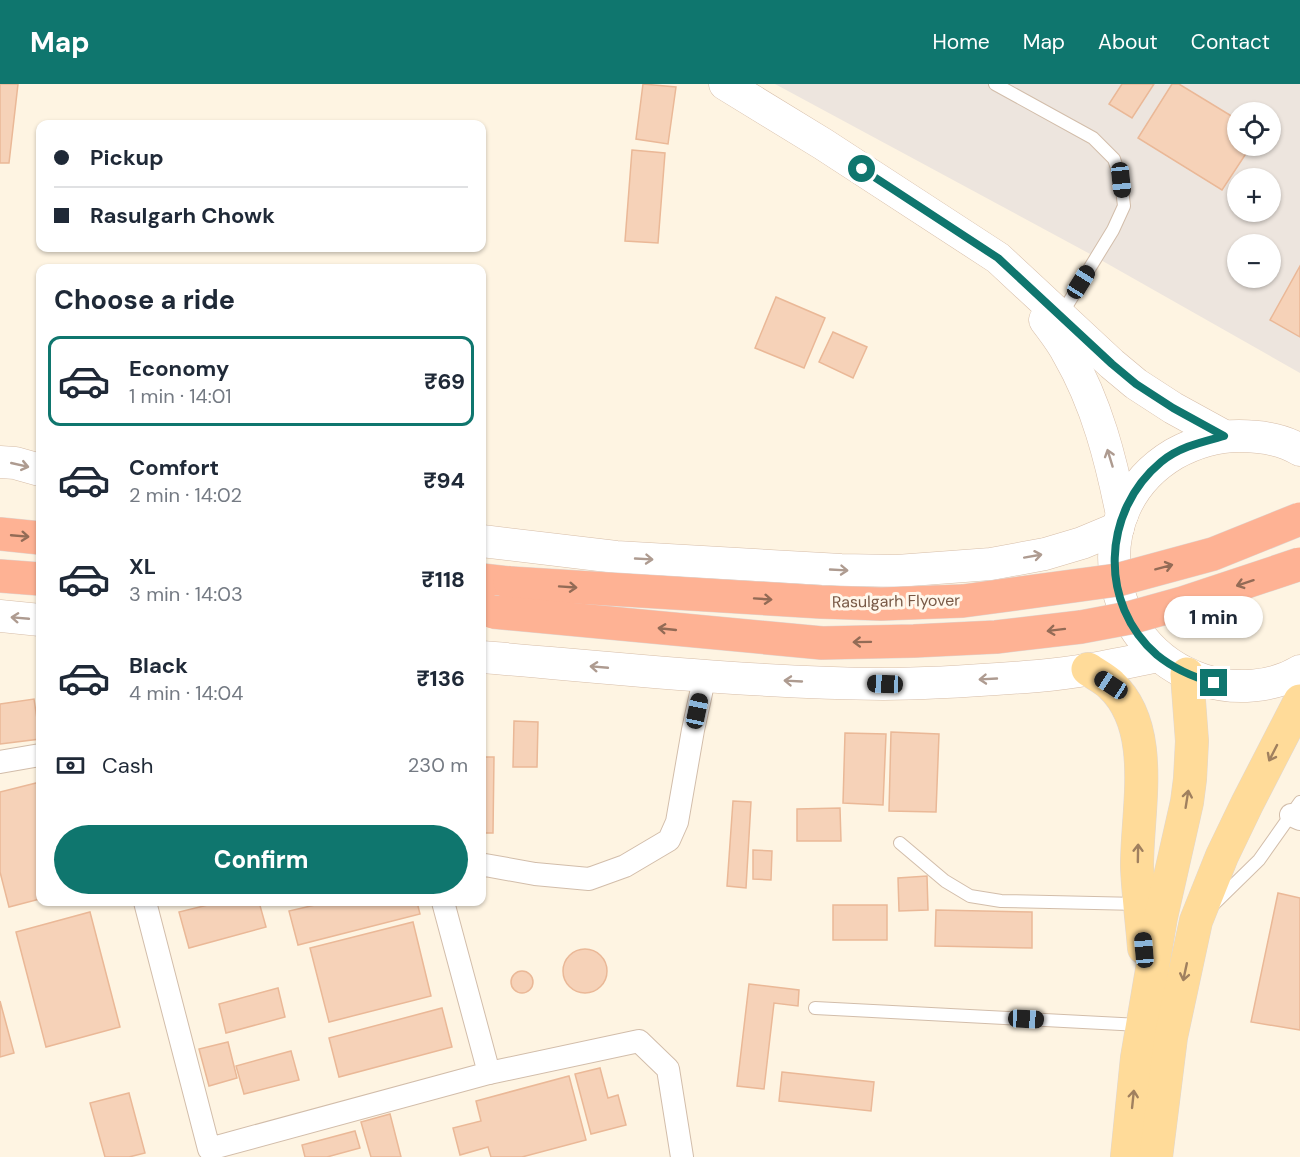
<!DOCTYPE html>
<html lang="en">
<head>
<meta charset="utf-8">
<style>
	:root { --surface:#fff; --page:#f6f6f7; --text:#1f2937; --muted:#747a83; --line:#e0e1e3; --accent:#0f766e }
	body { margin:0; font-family:"DM Sans",sans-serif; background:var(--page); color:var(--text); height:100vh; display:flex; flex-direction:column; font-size:22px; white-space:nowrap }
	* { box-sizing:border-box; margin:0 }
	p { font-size:20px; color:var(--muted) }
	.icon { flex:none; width:33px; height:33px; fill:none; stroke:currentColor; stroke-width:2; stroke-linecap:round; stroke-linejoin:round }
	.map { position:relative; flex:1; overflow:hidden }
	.details { position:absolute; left:36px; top:180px; width:450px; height:642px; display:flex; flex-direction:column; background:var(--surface); border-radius:12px; box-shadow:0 2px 4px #0004 }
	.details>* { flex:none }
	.guide { position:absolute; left:36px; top:36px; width:450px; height:132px; border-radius:12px; box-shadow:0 2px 4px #0004; display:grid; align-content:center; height:132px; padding:0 18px; background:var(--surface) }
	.controls { position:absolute; left:1227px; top:18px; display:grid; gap:12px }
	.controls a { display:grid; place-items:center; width:54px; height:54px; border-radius:50%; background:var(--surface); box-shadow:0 2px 4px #0004; font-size:30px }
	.end { position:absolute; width:27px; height:27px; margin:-14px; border:8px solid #0f766e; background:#fff; box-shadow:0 0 0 3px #fff }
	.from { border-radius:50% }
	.bubble { position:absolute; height:42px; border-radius:21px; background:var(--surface); box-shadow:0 2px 4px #0004; font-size:20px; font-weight:800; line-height:42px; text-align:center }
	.car { position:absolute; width:18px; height:36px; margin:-18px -9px; border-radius:8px; box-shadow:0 0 4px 2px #0007; background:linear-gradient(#222 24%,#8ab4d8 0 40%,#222 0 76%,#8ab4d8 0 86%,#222 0) }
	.guide b { display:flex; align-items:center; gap:21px; height:57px; font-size:22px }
	.guide b+b { border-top:2px solid var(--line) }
	.guide i { width:15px; height:15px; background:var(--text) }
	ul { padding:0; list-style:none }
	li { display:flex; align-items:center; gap:18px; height:90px; margin:0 12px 9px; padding:0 6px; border:3px solid transparent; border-radius:12px }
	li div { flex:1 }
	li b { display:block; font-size:22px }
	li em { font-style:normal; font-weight:800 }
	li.active { border-color:var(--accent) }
	li>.icon { width:54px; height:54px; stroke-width:1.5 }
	h2 { padding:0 18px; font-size:27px; line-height:72px }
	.pay { display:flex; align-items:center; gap:15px; height:66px; padding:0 18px; font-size:22px }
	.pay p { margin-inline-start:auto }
	.cta { display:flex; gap:12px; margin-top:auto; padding:12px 18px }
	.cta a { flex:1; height:69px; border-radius:36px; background:var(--accent); color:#fff; font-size:24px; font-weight:800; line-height:69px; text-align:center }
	header { display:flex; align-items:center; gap:36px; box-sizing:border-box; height:84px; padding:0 30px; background:var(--accent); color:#fff }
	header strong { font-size:28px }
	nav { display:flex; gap:33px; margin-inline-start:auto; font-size:21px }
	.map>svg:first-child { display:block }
	.industrial { fill:#ede5de; fill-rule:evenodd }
	.building { fill:#f6d2b8; stroke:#eab897; stroke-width:1.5 }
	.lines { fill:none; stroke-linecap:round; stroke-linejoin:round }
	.lane-casing { stroke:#d2bdaa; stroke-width:14 }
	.street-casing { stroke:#d2bdaa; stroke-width:24 }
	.secondary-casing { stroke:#d6bda8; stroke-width:33 }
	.primary-casing { stroke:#dfd7d3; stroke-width:34 }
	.highway-casing { stroke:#dfd7d3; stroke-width:34 }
	.lane { stroke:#fff; stroke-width:12 }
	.street { stroke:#fff; stroke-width:22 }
	.secondary { stroke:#fff; stroke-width:32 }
	.primary { stroke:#ffdb99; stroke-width:33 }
	.highway { stroke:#feb294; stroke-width:33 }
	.highway-bridge-casing { stroke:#dfd7d3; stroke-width:34; stroke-linecap:butt }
	.highway-bridge { stroke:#feb294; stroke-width:33 }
	.oneway { stroke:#ae9b90 }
	.oneway2 { stroke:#936b56 }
	.oneway3 { stroke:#a0805f }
	.route { stroke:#0f766e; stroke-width:8 }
	.labels { text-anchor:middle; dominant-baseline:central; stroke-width:6; stroke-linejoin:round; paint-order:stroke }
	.street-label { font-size:16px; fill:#785946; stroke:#fff7eb }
</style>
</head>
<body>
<header>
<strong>Map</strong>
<nav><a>Home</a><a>Map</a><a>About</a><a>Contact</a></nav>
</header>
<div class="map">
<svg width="1300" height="1073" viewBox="0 0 1300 1073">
	<rect width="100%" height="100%" fill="#fef4e2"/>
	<path class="industrial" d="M775,0h525v289l-208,-118zM1238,28h32v34h-32zM1238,94h32v34h-32zM1238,160h32v34h-32z"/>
	<g class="building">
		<polygon points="0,0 18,0 9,79 0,79"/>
		<polygon points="643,0 676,3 668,60 636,55"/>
		<polygon points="1122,0 1154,0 1132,34 1109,20"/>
		<polygon points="1172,0 1179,0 1238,36 1238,62 1251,62 1222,106 1138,54"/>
		<polygon points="632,66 665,69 658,159 625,157"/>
		<polygon points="1300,182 1300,253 1270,236"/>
		<polygon points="776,213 825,234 804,284 755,264"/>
		<polygon points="833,248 867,263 853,294 819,278"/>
		<polygon points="34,615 40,655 0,660 0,620"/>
		<polygon points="514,637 538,638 537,683 513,683"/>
		<polygon points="891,648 939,650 936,728 889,727"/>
		<polygon points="845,649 886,650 883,721 843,719"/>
		<polygon points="482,673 494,673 493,749 482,749"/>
		<polygon points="40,698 40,815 9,823 0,788 0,708"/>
		<polygon points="733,717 751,718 746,804 727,802"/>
		<polygon points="840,724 841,757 797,757 797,725"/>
		<polygon points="753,766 772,767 771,796 753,795"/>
		<polygon points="927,792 928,826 899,827 898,794"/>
		<polygon points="1278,809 1300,814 1300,946 1251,938"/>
		<polygon points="220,818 259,818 266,843 189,864 179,828"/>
		<polygon points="328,818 417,818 420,830 298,861 289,827"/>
		<rect x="833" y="821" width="54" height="35"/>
		<polygon points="936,826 1032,828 1032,864 935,862"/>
		<polygon points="90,828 120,943 46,963 16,848"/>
		<polygon points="413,838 431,912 329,938 310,864"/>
		<circle cx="585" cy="887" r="22"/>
		<circle cx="522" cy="898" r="11"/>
		<polygon points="749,900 799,906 798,922 774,919 764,1005 737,1002"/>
		<polygon points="278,904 285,933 226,949 219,920"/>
		<polygon points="0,917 14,969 0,973"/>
		<polygon points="442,924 452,963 339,993 329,954"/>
		<polygon points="228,958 237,994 209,1002 199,965"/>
		<polygon points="291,967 299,996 244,1010 236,982"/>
		<polygon points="600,984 608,1014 618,1011 626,1041 591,1050 575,990"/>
		<polygon points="782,988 874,998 871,1027 779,1017"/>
		<polygon points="569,992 586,1056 522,1073 491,1073 488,1063 460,1071 453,1044 481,1037 476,1017"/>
		<polygon points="129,1009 145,1069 129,1073 105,1073 90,1019"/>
		<polygon points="390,1030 401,1073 371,1073 361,1038"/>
		<polygon points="355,1047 360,1064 327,1073 305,1073 302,1061"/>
	</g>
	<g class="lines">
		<defs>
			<g id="lane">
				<polyline points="995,0 1093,54 1114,75 1121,96 1124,122 1113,146 1061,231"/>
				<polyline points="900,759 945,797 970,812 1001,817 1139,820"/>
				<polyline points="1214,820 1259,776 1300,718"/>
				<polyline points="815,924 1140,941"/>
			</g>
			<g id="street">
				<polyline points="0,678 40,671"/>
				<polyline points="1291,731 1300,735"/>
				<polyline points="482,782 485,781 535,790 589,795 625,782 669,756 677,738 693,646 705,591"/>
				<polyline points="145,818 209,1065 489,989 443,818"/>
				<polyline points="489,989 639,957 668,985 682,1073"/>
			</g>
			<g id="secondary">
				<polyline points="725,0 823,60 998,174 1112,280 1136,300 1173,324 1224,352"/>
				<path d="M1045,236c8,11 17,22 23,34 29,50 43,106 54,161"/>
				<path d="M1300,366c-18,-11 -40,-14 -61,-14 -24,0 -45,7 -65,18 -94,56 -72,193 29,226 30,10 69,8 97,-9"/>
				<polyline points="0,378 15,379 40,386"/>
				<polyline points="482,457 616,473 841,486 897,487 991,480 1045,470 1082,459 1118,444"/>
				<polyline points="0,532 40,536"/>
				<path d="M482,573c133,11 268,26 402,27 51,0 103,-4 154,-8 40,-3 81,-12 120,-20"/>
			</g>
			<g id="primary">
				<path d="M1088,585c7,5 17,10 23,16 46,43 26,124 26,181 1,27 5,55 7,82"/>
				<polyline points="1127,1073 1137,974 1161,833 1187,718 1190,695 1192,657 1187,590"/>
				<polyline points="1156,1073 1171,953 1196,837 1222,772 1247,720 1300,617"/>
			</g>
			<g id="highway">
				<polyline points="0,450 40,454"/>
				<polyline points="0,492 40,495"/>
				<polyline points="482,496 510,499"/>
			</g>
		</defs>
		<use href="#lane" class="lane-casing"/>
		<use href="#street" class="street-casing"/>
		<use href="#secondary" class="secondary-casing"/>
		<use href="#primary" class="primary-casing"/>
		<use href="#highway" class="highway-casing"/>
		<use href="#lane" class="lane"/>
		<use href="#street" class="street"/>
		<use href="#secondary" class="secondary"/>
		<use href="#primary" class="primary"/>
		<use href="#highway" class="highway"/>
		<defs>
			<g id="highway-bridge">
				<polyline points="510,499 821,518 881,520 963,517 1117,496 1213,470 1300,435"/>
				<polyline points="493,528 822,559 914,557 996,553 1081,543 1129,534 1183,519 1300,480"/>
			</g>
		</defs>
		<use href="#highway-bridge" class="highway-bridge-casing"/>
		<use href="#highway-bridge" class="highway-bridge"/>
	</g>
	<defs><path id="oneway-shaft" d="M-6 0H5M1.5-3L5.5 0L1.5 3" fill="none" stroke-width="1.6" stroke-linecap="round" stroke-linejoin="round" transform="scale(1.5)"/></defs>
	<g class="oneway">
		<use href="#oneway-shaft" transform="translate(1110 374) rotate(-107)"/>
		<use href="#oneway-shaft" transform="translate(20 381) rotate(13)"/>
		<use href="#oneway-shaft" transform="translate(1033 472) rotate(-10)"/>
		<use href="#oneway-shaft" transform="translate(644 475) rotate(3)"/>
		<use href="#oneway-shaft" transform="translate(839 486) rotate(3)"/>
		<use href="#oneway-shaft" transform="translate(20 534) rotate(-175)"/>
		<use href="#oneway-shaft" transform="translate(599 583) rotate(-175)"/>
		<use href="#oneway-shaft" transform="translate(988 595) rotate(177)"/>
		<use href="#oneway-shaft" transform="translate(793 597) rotate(-177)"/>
	</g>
	<g class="oneway2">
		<use href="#oneway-shaft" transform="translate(20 452) rotate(5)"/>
		<use href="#oneway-shaft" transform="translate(1164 483) rotate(-15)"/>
		<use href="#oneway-shaft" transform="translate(1245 499) rotate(162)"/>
		<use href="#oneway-shaft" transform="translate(568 503) rotate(4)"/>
		<use href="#oneway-shaft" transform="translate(763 515) rotate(4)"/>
		<use href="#oneway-shaft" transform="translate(667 545) rotate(-174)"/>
		<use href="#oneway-shaft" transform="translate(1056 546) rotate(173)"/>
		<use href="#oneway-shaft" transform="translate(862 558) rotate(179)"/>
	</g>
	<g class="oneway3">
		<use href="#oneway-shaft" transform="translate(1273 669) rotate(117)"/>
		<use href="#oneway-shaft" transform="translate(1187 715) rotate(-81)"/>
		<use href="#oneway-shaft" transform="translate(1138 769) rotate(-89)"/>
		<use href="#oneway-shaft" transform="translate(1185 888) rotate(102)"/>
		<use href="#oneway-shaft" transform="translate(1133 1015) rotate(-84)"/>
	</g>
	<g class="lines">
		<path class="route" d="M862,85l136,89 114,106 24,20 37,24 51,28c-22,6 -45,11 -63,26 -59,49 -63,142 -4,193 17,14 36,22 57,28"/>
	</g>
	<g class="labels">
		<g class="street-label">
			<text transform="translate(896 517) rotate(-1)">Rasulgarh Flyover</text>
		</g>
	</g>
</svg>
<div class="controls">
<a><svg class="icon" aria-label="locate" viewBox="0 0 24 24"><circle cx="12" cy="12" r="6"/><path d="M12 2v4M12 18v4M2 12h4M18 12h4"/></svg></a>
<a>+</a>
<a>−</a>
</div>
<i class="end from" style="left:862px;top:85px"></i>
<i class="end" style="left:1214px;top:599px"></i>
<div class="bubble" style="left:1164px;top:512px;width:99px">1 min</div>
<i class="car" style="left:1121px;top:96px;rotate:174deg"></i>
<i class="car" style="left:1081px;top:198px;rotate:32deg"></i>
<i class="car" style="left:885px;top:600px;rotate:272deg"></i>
<i class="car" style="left:1111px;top:601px;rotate:303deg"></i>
<i class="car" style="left:697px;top:627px;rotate:12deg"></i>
<i class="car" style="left:1144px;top:866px;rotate:355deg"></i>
<i class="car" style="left:1026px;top:935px;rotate:93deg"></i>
<div class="guide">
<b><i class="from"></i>Pickup</b>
<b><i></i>Rasulgarh Chowk</b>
</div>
<section class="details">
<h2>Choose a ride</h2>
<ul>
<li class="active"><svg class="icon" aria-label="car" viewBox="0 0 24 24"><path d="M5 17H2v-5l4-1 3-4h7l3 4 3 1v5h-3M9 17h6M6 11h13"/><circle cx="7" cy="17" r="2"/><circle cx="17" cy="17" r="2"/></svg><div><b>Economy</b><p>1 min · 14:01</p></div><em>₹69</em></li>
<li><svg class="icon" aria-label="car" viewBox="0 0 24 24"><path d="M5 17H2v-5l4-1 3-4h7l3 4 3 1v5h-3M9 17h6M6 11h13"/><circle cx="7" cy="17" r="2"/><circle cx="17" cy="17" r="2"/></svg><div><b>Comfort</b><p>2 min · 14:02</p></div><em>₹94</em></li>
<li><svg class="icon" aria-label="car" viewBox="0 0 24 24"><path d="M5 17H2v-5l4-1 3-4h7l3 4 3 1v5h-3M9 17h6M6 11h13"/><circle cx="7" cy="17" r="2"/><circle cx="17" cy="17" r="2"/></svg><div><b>XL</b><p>3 min · 14:03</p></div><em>₹118</em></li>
<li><svg class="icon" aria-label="car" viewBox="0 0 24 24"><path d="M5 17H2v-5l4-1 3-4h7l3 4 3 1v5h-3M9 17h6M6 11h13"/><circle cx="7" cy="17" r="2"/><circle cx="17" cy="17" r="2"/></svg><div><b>Black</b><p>4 min · 14:04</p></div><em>₹136</em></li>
</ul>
<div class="pay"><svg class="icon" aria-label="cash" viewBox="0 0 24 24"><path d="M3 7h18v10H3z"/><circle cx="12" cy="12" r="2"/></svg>Cash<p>230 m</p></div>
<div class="cta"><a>Confirm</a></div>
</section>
</div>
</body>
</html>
